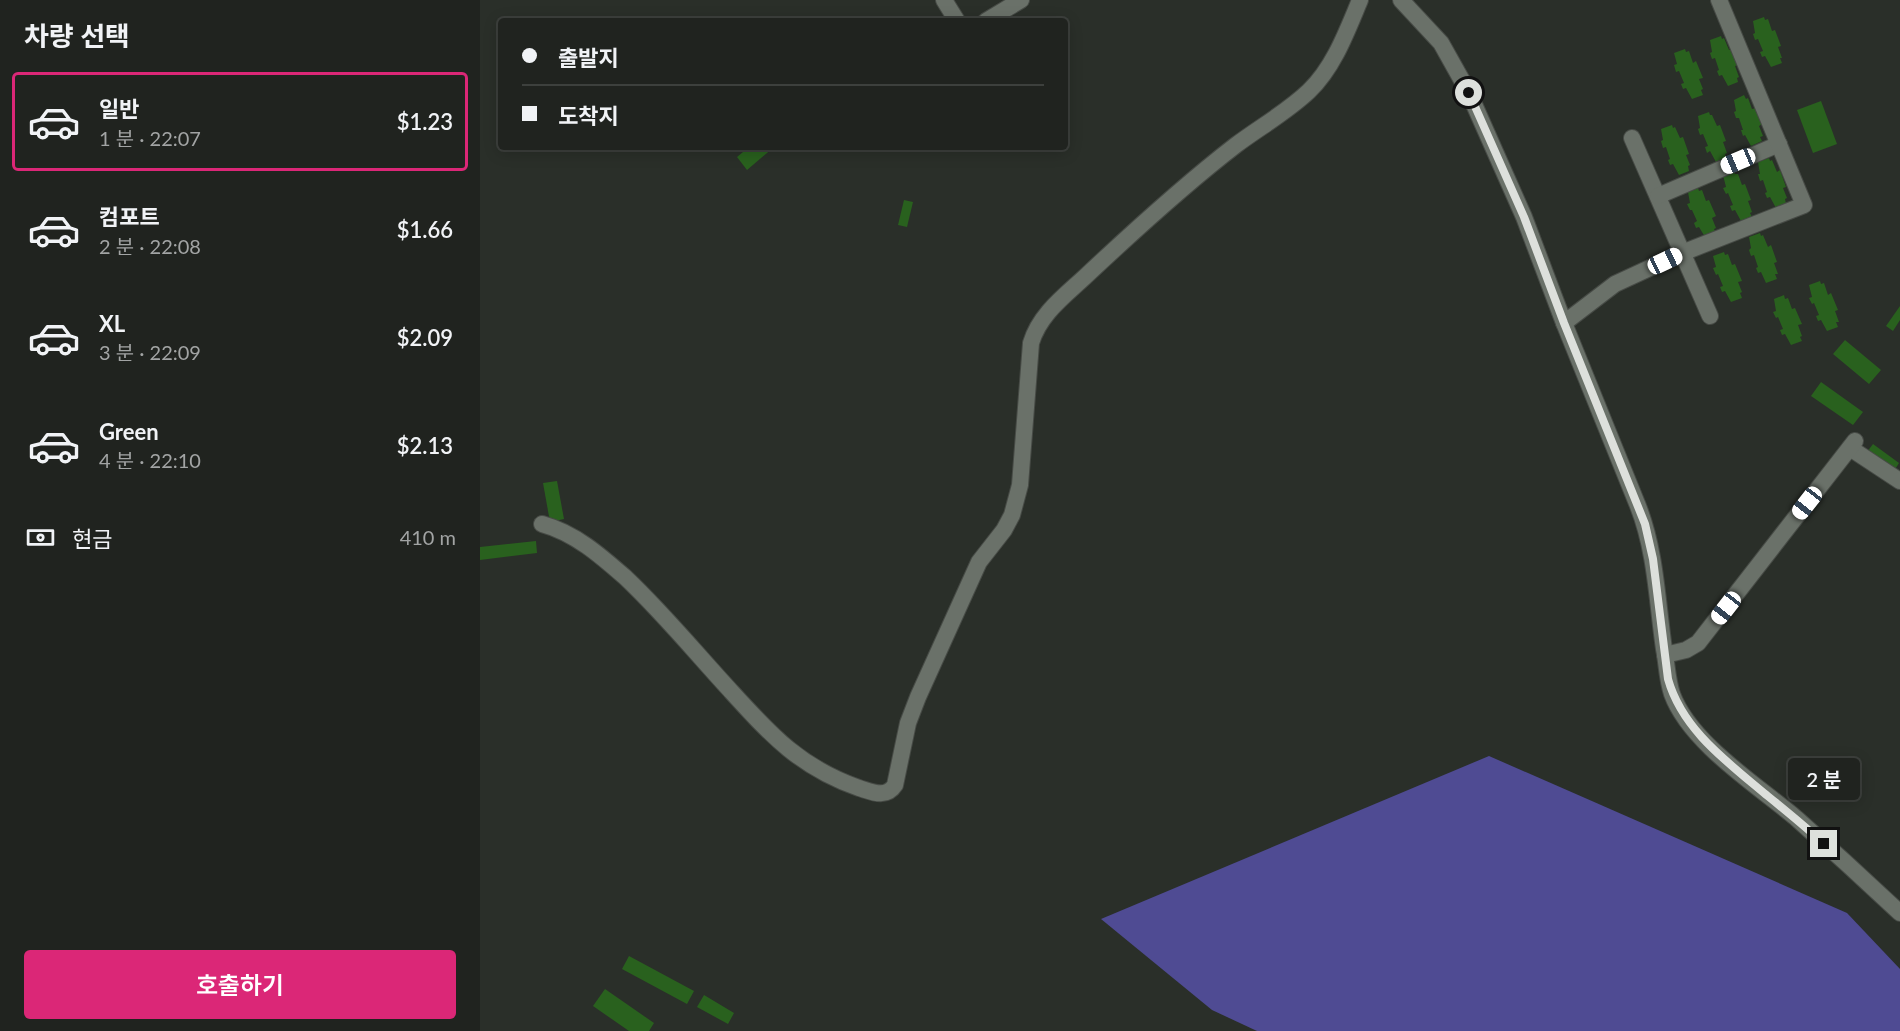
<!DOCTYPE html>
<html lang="ko">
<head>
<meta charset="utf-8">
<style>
	:root { --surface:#20231f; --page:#2d2f2c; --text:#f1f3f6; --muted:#a2a4a4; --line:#3d403d; --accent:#db2777 }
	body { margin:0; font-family:Lato,"Noto Sans KR",sans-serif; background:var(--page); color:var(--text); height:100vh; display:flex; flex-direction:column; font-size:22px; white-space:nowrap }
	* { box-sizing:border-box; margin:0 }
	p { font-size:20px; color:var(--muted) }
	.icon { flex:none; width:33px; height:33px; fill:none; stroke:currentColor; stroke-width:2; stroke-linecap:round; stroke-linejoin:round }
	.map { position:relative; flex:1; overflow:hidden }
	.panel { display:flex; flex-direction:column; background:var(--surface); width:480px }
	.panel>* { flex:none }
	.hud { position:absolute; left:18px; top:18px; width:570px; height:132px; border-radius:6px; box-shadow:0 3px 15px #0003,0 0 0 2px var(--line); display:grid; align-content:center; height:132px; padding:0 24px; background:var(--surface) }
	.end { position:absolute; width:27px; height:27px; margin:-14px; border:8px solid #dde0dc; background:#111; box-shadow:0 0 0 3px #111 }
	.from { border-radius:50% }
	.bubble { position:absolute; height:42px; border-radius:6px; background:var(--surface); box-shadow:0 3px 15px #0003,0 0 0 2px var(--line); font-size:20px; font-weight:600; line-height:42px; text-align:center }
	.car { position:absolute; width:18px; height:36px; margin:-18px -9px; border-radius:8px; box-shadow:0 0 4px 2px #0007; background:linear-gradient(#fff 24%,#345 0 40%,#fff 0 76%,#345 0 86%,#fff 0) }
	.hud b { display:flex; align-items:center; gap:21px; height:57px; font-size:22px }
	.hud b+b { border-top:2px solid var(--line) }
	.hud i { width:15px; height:15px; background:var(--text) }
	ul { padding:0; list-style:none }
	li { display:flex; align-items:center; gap:18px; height:99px; margin:0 12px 9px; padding:0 12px; border:3px solid transparent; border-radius:6px }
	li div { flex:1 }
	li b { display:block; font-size:22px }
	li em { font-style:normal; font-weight:600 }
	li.active { border-color:var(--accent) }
	li>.icon { width:54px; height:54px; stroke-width:1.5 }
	h2 { padding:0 24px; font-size:27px; line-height:72px }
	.pay { display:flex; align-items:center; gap:15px; height:66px; padding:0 24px; font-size:22px }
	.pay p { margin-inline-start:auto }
	.button { display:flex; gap:12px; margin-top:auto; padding:12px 24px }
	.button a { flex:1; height:69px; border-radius:6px; background:var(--accent); color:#fff; font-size:24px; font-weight:600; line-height:69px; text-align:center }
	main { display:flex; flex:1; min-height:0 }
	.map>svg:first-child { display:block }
	.forest { fill:#4f4b93 }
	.building { fill:#29611e }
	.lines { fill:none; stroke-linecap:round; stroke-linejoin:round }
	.minor-casing { stroke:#474b46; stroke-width:18 }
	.minor { stroke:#6a7169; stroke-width:16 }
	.route { stroke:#dde0dc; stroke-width:8 }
</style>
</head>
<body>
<main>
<section class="panel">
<h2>차량 선택</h2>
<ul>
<li class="active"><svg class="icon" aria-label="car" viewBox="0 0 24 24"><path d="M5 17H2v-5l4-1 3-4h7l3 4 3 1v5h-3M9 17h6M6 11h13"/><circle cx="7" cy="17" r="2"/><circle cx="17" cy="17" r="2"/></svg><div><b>일반</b><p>1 분 · 22:07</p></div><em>$1.23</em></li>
<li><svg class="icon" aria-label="car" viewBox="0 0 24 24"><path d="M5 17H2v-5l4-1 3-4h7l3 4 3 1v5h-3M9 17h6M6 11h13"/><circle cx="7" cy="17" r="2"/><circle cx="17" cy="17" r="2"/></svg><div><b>컴포트</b><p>2 분 · 22:08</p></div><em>$1.66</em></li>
<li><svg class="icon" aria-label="car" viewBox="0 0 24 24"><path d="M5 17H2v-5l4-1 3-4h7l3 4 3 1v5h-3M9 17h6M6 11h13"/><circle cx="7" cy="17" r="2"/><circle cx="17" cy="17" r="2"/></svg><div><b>XL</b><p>3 분 · 22:09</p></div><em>$2.09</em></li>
<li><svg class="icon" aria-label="car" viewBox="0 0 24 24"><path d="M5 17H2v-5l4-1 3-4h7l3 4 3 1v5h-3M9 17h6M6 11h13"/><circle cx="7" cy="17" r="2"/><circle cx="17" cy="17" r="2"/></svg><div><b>Green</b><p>4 분 · 22:10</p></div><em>$2.13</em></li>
</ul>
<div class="pay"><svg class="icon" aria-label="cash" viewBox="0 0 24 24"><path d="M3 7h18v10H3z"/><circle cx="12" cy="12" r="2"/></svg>현금<p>410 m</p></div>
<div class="button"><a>호출하기</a></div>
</section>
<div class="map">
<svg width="1420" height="1031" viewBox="0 0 1420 1031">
	<rect width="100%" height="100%" fill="#2a2f29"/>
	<polygon class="forest" points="1009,756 1367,913 1420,969 1420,1031 777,1031 732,1010 621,919"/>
	<g class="building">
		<polygon points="1284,17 1285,20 1288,19 1292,31 1295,30 1301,46 1298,47 1302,58 1300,58 1302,63 1291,67 1285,56 1282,57 1280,52 1283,51 1278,39 1275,40 1273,34 1275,33 1273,21"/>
		<polygon points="1241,36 1242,39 1244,38 1249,50 1252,49 1258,65 1255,66 1259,77 1257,78 1258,82 1248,86 1242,75 1239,76 1237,71 1239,70 1235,58 1232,59 1230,53 1232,52 1230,40"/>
		<polygon points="1205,49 1206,52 1209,51 1213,63 1216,61 1223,78 1219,79 1223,89 1221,90 1223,95 1212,99 1206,88 1203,89 1201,84 1204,83 1199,71 1196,72 1194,65 1197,64 1194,53"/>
		<polygon points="1264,95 1266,99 1268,98 1272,109 1276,108 1282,124 1279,126 1283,136 1280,137 1282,141 1271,146 1265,135 1263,136 1261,130 1263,130 1259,118 1256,118 1254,112 1256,111 1254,100"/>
		<polygon points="1341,101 1357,144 1333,153 1317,110"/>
		<polygon points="1229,112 1230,115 1232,115 1237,126 1240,125 1246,141 1243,142 1247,153 1245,154 1246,158 1236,162 1230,151 1227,153 1225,147 1228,146 1223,134 1220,135 1218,129 1220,128 1218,116"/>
		<polygon points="1192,125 1193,128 1195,127 1200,138 1203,137 1209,154 1206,155 1210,165 1208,166 1209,171 1199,175 1193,164 1190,165 1188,160 1190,159 1186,147 1183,148 1181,141 1183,140 1181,129"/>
		<polygon points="269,147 294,147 267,170 257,157"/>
		<polygon points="1289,158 1290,161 1292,160 1297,172 1300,170 1306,187 1303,188 1307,198 1305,199 1306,204 1296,208 1290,197 1287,198 1285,193 1287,192 1283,180 1280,181 1278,174 1280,174 1278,162"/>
		<polygon points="1254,171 1255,174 1258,174 1262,185 1265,184 1271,200 1268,201 1272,212 1270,213 1272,217 1261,221 1255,210 1252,211 1250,206 1253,205 1248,193 1246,194 1243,188 1246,187 1243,175"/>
		<polygon points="1218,188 1219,191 1222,190 1226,201 1229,200 1236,216 1232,218 1236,228 1234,229 1236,234 1225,237 1219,227 1216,228 1214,223 1217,221 1212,210 1210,210 1207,204 1210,203 1208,192"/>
		<polygon points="424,200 433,202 427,227 418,225"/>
		<polygon points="1280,233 1281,236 1283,235 1288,247 1291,245 1297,262 1294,263 1298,274 1295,274 1297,279 1286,283 1281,272 1278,273 1276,268 1278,267 1274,255 1271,256 1269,250 1271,248 1269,237"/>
		<polygon points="1244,252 1245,255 1248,254 1252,265 1255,264 1262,281 1258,282 1262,292 1260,293 1262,298 1251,302 1245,291 1242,292 1240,287 1243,286 1238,274 1236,275 1233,268 1236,267 1233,256"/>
		<polygon points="1340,281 1341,284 1344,283 1348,295 1351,293 1358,310 1355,311 1359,322 1356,322 1358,327 1347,331 1341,320 1338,321 1336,316 1339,315 1334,303 1332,304 1329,298 1332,297 1329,285"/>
		<polygon points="1304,295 1305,299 1308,298 1312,309 1315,308 1322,324 1318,325 1322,336 1320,337 1322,341 1311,345 1305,334 1302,335 1300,330 1303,329 1298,317 1296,318 1293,312 1296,311 1294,299"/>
		<polygon points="1420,306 1420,320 1413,331 1406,326"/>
		<polygon points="1365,340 1401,370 1389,384 1353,354"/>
		<polygon points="1341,382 1383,412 1373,425 1331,396"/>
		<polygon points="1393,444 1419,463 1414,471 1387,452"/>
		<polygon points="77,481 84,519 70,522 63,483"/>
		<polygon points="56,541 57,553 0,560 0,547"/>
		<polygon points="149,956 214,991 207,1004 142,969"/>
		<polygon points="125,989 174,1023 169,1031 149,1031 113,1006"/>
		<polygon points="224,995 254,1013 248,1024 217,1007"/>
	</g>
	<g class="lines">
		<defs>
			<g id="minor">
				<polyline points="464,0 477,21"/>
				<path d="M921,0l40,43 28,50 55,124 40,106 74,183c18,46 19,95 26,143 3,15 3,30 8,45 18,49 85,91 124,124 35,31 70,63 104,95"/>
				<polyline points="506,21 541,0"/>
				<polyline points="1152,138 1230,316"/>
				<polyline points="1178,196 1299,144"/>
				<polyline points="1084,323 1135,284 1202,253 1324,205 1239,0"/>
				<polyline points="1370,448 1420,481"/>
				<path d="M62,524c33,9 59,32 84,54 37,35 69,74 103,111 41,45 70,78 130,99 13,4 27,11 36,-3l13,-62 10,-26 61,-135 25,-32 8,-15 8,-30 11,-142c9,-30 35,-48 57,-69 48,-45 96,-89 148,-129 24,-18 51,-33 73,-54 25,-24 38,-60 51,-91"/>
				<polyline points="1185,655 1206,650 1218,643 1375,441"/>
			</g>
		</defs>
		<use href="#minor" class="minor-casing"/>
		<use href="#minor" class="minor"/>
	</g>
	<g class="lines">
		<path class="route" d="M989,93l55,124 40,106 81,201 8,35 15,120c14,50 58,82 96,114 21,17 41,33 60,51"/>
	</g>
</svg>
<i class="end from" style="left:989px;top:93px"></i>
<i class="end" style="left:1344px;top:844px"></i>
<div class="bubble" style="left:1308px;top:758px;width:72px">2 분</div>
<i class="car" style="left:1258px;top:161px;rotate:247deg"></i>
<i class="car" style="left:1185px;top:261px;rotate:65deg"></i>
<i class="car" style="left:1327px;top:503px;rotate:218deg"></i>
<i class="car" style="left:1246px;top:608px;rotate:218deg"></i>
<div class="hud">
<b><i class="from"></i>출발지</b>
<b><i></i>도착지</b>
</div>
</div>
</main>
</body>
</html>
